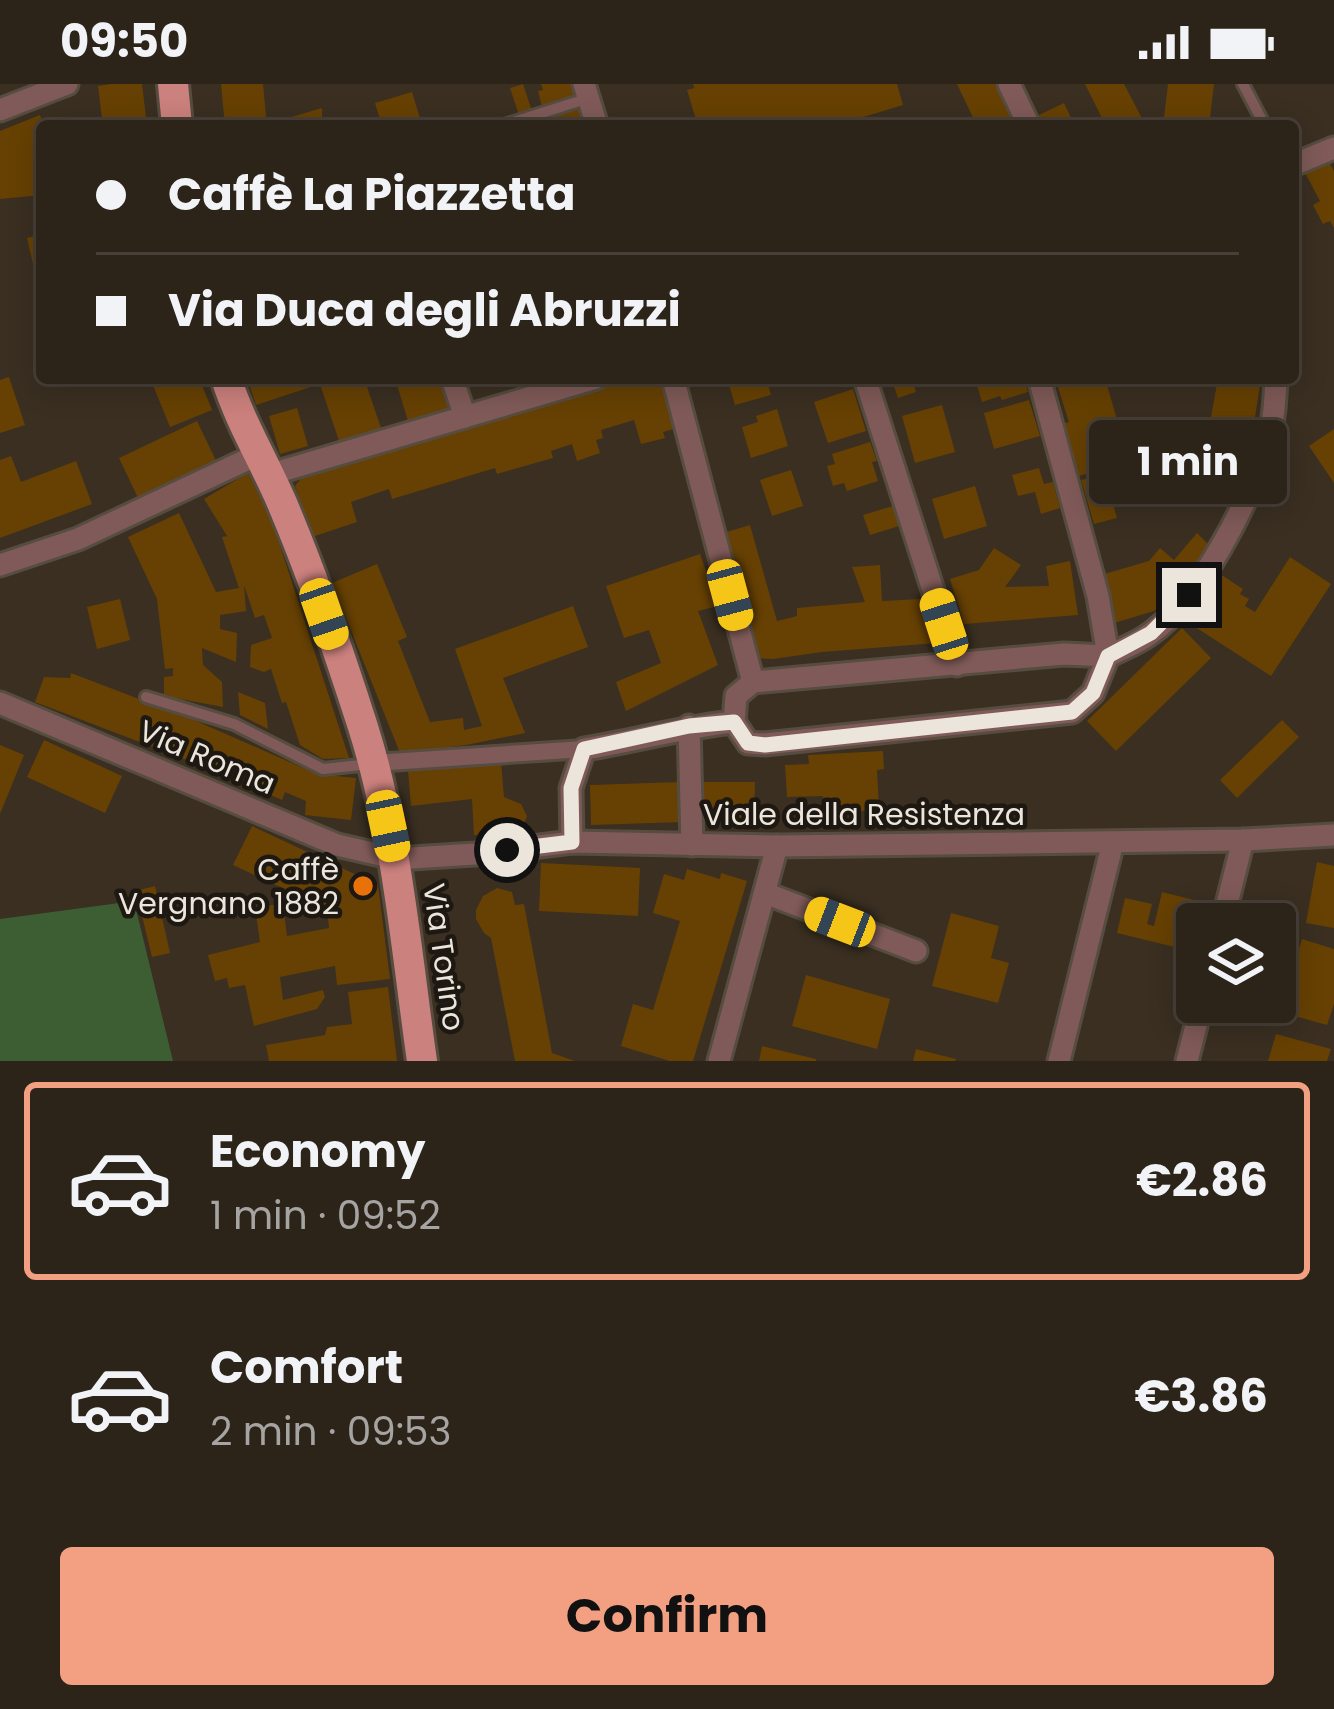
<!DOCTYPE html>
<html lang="en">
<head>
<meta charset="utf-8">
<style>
	:root { --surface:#2c2319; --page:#342b22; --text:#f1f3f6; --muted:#a6a4a2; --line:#484038; --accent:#f3a082 }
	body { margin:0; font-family:Poppins,sans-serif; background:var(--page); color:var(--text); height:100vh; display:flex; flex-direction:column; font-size:45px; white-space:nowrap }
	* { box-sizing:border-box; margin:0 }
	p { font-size:39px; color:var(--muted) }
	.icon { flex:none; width:66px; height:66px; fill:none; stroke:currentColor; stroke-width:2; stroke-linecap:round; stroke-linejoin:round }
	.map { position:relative; height:977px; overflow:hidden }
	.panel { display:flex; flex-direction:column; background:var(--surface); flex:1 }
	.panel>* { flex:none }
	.guide { position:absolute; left:36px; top:36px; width:1263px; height:264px; border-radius:12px; box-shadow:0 6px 30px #0003,0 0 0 3px var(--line); display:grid; align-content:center; height:264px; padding:0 60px; background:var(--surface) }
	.controls { position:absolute; left:1176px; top:819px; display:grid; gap:24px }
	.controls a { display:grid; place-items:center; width:120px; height:120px; border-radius:12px; background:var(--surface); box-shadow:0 6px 30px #0003,0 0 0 3px var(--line); font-size:60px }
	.end { position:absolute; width:54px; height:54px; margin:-27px; border:15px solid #ece5dc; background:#111; box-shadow:0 0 0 6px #111 }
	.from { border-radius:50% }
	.bubble { position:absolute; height:84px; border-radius:12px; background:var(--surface); box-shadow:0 6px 30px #0003,0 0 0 3px var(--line); font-size:39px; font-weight:700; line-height:84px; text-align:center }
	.car { position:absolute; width:36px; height:72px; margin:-36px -18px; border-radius:15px; box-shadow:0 0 9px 3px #0007; background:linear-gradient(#f5c518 24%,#345 0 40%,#f5c518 0 76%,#345 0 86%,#f5c518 0) }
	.guide b { display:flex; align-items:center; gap:42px; height:114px; font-size:45px }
	.guide b+b { border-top:3px solid var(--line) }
	.guide i { width:30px; height:30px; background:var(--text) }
	ul { padding:21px 0 0; list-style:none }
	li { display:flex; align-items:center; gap:36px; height:198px; margin:0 24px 18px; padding:0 36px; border:6px solid transparent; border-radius:12px }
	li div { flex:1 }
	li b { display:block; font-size:45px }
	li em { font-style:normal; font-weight:700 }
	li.current { border-color:var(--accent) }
	li>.icon { width:108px; height:108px; stroke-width:1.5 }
	.cta { display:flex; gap:24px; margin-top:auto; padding:24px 60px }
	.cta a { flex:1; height:138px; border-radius:12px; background:var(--accent); color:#111; font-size:48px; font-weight:700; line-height:138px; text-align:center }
	.status { display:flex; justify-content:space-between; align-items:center; height:84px; padding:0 60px; background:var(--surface); direction:ltr }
	.status svg { height:33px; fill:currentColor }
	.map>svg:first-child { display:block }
	.green { fill:#3d5d33 }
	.building { fill:#674103 }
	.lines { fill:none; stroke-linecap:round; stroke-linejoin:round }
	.service-casing { stroke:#564c3f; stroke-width:16 }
	.pedestrian-casing { stroke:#564c3f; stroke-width:22 }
	.minor-casing { stroke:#564c3f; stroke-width:27 }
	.primary-casing { stroke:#564c3f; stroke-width:36 }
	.service { stroke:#7f5a58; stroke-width:10 }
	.pedestrian { stroke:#7f5a58; stroke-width:16 }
	.minor { stroke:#7f5a58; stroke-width:21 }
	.primary { stroke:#cb817d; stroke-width:30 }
	.route { stroke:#ece5dc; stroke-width:15 }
	.food-dot { fill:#e8710a; stroke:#1d1812; stroke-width:4.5 }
	.labels { text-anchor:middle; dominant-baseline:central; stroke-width:9; stroke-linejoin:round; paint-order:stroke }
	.street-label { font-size:30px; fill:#ece5dc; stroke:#1d1812 }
	.poi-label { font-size:30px; fill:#ece5dc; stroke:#1d1812; text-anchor:end }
</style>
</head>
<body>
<div class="status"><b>09:50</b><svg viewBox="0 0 49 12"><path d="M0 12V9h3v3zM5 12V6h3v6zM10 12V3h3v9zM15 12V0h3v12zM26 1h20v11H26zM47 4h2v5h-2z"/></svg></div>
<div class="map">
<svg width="1334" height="977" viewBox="0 0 1334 977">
	<rect width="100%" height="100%" fill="#3a2f21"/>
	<polygon class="green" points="134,817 173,977 0,977 0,835"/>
	<g class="building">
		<polygon points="111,0 142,0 147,42 103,42 98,2"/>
		<polygon points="221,0 263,0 267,42 225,42"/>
		<polygon points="523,0 532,27 519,31 510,4"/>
		<polygon points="541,0 577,0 580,12 542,23 538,7 543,6"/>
		<polygon points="693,0 897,0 903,21 834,42 769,42 767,34 739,42 698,42 687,6 694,4"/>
		<polygon points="957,0 1001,0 1021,42 977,42"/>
		<polygon points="1085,0 1124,0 1146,42 1106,42"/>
		<polygon points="1168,0 1214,0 1209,42 1180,42 1181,36 1164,34"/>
		<polygon points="412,8 422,41 382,42 375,19"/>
		<polygon points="1064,19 1075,42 1042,42 1037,32"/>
		<polygon points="583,22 589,42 540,42 538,35"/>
		<polygon points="322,24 322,42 288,42 288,34"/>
		<polygon points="40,31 44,42 42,42 40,64 42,111 0,115 0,47"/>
		<polygon points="1325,71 1334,87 1334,144 1330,137 1323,140 1313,121 1320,117 1302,83"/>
		<polygon points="42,150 42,192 36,193 27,154"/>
		<polygon points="9,293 25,341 0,349 0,296"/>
		<polygon points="150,294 199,294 212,326 170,343"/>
		<polygon points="278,294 364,294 381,344 339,357 320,300 256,321 250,303"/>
		<polygon points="395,294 442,294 451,324 408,337"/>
		<polygon points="630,294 662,294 677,344 663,348 665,354 641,360 634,336 601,346 603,354 596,356 600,369 577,377 572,360 551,367 553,374 497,390 495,384 392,415 389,405 351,418 357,438 312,453 295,402 303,392"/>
		<polygon points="727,294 766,294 771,311 735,321"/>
		<polygon points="891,294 912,294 916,308 898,314"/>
		<polygon points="1024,294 1028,308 1002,316 1000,312 982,318 975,295"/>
		<polygon points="1055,294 1105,294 1118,339 1094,346 1104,379 1099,380 1101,385 1073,394 1057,341 1069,338"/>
		<polygon points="1218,294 1261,294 1254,340 1211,333"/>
		<polygon points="853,305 866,347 828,359 814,318"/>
		<polygon points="1029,316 1040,352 994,365 984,329"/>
		<polygon points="942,321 955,368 915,379 902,332"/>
		<polygon points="297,324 308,362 280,370 269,332"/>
		<polygon points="777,325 788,362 751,374 742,343 758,338 756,332"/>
		<polygon points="197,337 219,383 141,420 119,374"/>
		<polygon points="1334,345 1334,399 1309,362"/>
		<polygon points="870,358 877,377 872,378 878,397 847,407 844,399 833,402 827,382 835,380 832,370"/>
		<polygon points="1157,363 1165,388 1122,402 1124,409 1111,413 1117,434 1094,440 1081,396 1117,386 1117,376"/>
		<polygon points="11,372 21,398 76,377 92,420 0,454 0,376"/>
		<polygon points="1039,384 1044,400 1053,398 1060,424 1041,430 1035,408 1018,412 1012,391"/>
		<polygon points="791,386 803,422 772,432 760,396"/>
		<polygon points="248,389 272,437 349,674 323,675 300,661 286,618 282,619 271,585 264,588 250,583 251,561 272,554 264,531 255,534 244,501 246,527 220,531 220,545 237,549 236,578 202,564 203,581 222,598 223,623 164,612 164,593 173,592 173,584 165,585 157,515 128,453 179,429 216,508 239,504 222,453 227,452 204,415"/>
		<polygon points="975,402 987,442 944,455 932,415"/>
		<polygon points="893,422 899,442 870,451 863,431"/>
		<polygon points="750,441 777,537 797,532 797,524 865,518 852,483 880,481 882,517 921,515 937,559 822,568 773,575 754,574 720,450"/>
		<polygon points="1197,449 1211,463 1170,517 1154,527 1114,539 1101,491 1149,477 1160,464 1174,476"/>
		<polygon points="994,464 1021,481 1005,503 1049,502 1046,482 1070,477 1078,531 964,540 950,495 979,486"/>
		<polygon points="700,470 718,522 698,527 718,581 626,627 616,598 661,579 649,546 624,554 606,502"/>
		<polygon points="1290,473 1331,500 1271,592 1186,537 1217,488 1243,505 1240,510 1249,515 1245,522 1255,528"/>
		<polygon points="377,480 407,553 398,557 430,638 463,634 464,646 482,642 455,565 573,522 588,563 503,594 525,649 466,661 400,669 332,499"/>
		<polygon points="120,515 130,556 97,565 87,523"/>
		<polygon points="1182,544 1211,574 1116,667 1087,637"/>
		<polygon points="71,589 194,636 317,690 356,694 351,736 305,731 306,717 285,708 282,716 221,689 35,618 44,593 70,594"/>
		<polygon points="238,608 265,619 268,645 240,631"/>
		<polygon points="1282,636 1299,653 1237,714 1220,696"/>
		<polygon points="44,656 122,692 105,729 27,693"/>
		<polygon points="0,661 24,671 0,730"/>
		<polygon points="883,667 884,685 877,686 879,726 824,729 823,712 787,713 785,681 809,680 808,671"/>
		<polygon points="501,678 504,713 521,720 527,732 523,743 508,749 474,751 472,715 411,722 408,687"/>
		<polygon points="681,698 683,738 591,741 590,701"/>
		<polygon points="703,698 755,698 754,734 704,734"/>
		<polygon points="252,742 378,801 390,895 337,901 335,882 280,893 283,916 323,906 325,913 317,925 254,942 245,901 229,904 227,894 215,897 208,871 260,858 255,823 283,820 287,852 329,844 327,825 233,781"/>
		<polygon points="1317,778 1334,782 1334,844 1306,839"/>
		<polygon points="541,779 640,784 638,832 539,827"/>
		<polygon points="687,785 720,795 721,789 747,797 693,977 670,977 621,962 633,920 653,926 680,837 653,829 664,790 684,796"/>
		<polygon points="155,802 170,869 152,873 136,807"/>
		<polygon points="497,804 512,808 515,821 524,820 552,969 575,977 515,977 491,854 484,849 476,835 476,826 483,812"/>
		<polygon points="1162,808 1202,818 1191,867 1117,849 1125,814 1152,820 1147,840 1154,842"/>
		<polygon points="951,829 999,842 991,874 1009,879 998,919 932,902"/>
		<polygon points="1302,855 1334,865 1334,920 1327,941 1280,928"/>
		<polygon points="806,891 890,915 877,965 792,942"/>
		<polygon points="388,903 397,977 269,977 266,961 325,951 327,943 352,940 348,908"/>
		<polygon points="1276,950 1331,965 1327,977 1268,977"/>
		<polygon points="762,962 816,975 816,977 759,977"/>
		<polygon points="916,965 956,975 955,977 913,977"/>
	</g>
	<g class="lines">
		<defs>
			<g id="service">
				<polyline points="1243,0 1265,42"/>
				<polyline points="501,42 589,14"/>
				<polyline points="146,613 234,640 323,685 370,680"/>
			</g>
			<polyline id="pedestrian" points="374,679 584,665"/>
			<g id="minor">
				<polyline points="584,0 597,42"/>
				<polyline points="1009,0 1029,42"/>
				<polyline points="0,26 67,0"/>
				<polyline points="1293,81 1334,64"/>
				<polyline points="452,294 465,333"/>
				<polyline points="673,294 753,598"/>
				<polyline points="865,294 957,581"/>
				<polyline points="1039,294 1098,512 1108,572"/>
				<polyline points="268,391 596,294"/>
				<polyline points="0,481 78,455 259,370"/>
				<polygon points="1064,570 1108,572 1093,609 1072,628 765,660 748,659 734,638 736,612 753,598"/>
				<path d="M1108,572c14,-7 30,-13 42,-22 50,-35 100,-133 117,-191 7,-21 8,-43 9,-65"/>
				<polyline points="0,619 337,761 394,774 412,774 475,770 572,758 777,762 1243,756 1334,751"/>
				<polyline points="689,642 692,761"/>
				<path d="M572,758l-1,-54 13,-39c51,-8 99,-22 150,-27"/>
				<polyline points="765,809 916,867"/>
				<polyline points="1222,840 1243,756"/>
				<polyline points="719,977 777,762"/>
				<polyline points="1059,977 1113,758"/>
				<polyline points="1187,977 1202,918"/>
			</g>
			<g id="primary">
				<polyline points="173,0 177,42"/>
				<path d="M226,294c14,44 38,83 56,125 31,73 57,149 81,224 34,108 43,222 59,334"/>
			</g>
		</defs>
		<use href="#service" class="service-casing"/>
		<use href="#pedestrian" class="pedestrian-casing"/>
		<use href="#minor" class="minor-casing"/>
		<use href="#primary" class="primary-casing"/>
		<use href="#service" class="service"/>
		<use href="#pedestrian" class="pedestrian"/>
		<use href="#minor" class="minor"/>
		<use href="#primary" class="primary"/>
	</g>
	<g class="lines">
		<polyline class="route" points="507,766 572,758 571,704 584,665 689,642 734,638 748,659 765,661 1072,628 1093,609 1108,572 1151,549 1189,511"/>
	</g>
	<circle class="food-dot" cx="363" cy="802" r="12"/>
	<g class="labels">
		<g class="street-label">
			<text transform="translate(207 673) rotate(23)">Via Roma</text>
			<text x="864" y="730">Viale della Resistenza</text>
			<text transform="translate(444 873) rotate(82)">Via Torino</text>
		</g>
		<g class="poi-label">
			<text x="339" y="785">Caffè<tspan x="339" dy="34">Vergnano 1882</tspan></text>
		</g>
	</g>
</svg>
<div class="controls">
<a><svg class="icon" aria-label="layers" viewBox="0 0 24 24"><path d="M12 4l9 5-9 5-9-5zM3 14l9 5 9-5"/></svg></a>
</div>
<i class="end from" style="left:507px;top:766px"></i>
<i class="end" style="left:1189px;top:511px"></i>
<div class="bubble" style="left:1089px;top:336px;width:198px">1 min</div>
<i class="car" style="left:730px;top:511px;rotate:165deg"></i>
<i class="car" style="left:324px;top:530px;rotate:161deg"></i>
<i class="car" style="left:944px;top:540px;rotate:342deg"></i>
<i class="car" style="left:388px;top:742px;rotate:168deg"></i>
<i class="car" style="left:840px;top:838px;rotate:291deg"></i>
<div class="guide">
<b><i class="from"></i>Caffè La Piazzetta</b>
<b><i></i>Via Duca degli Abruzzi</b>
</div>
</div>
<section class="panel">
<ul>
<li class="current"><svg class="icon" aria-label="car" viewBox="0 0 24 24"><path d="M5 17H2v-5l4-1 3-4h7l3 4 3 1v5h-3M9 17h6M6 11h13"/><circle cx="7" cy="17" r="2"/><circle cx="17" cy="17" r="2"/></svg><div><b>Economy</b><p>1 min · 09:52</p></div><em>€2.86</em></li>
<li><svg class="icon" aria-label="car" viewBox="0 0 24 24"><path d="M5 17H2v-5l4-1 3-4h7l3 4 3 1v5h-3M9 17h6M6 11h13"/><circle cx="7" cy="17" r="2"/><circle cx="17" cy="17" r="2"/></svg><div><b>Comfort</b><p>2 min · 09:53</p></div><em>€3.86</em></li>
</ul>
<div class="cta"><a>Confirm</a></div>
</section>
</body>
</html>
